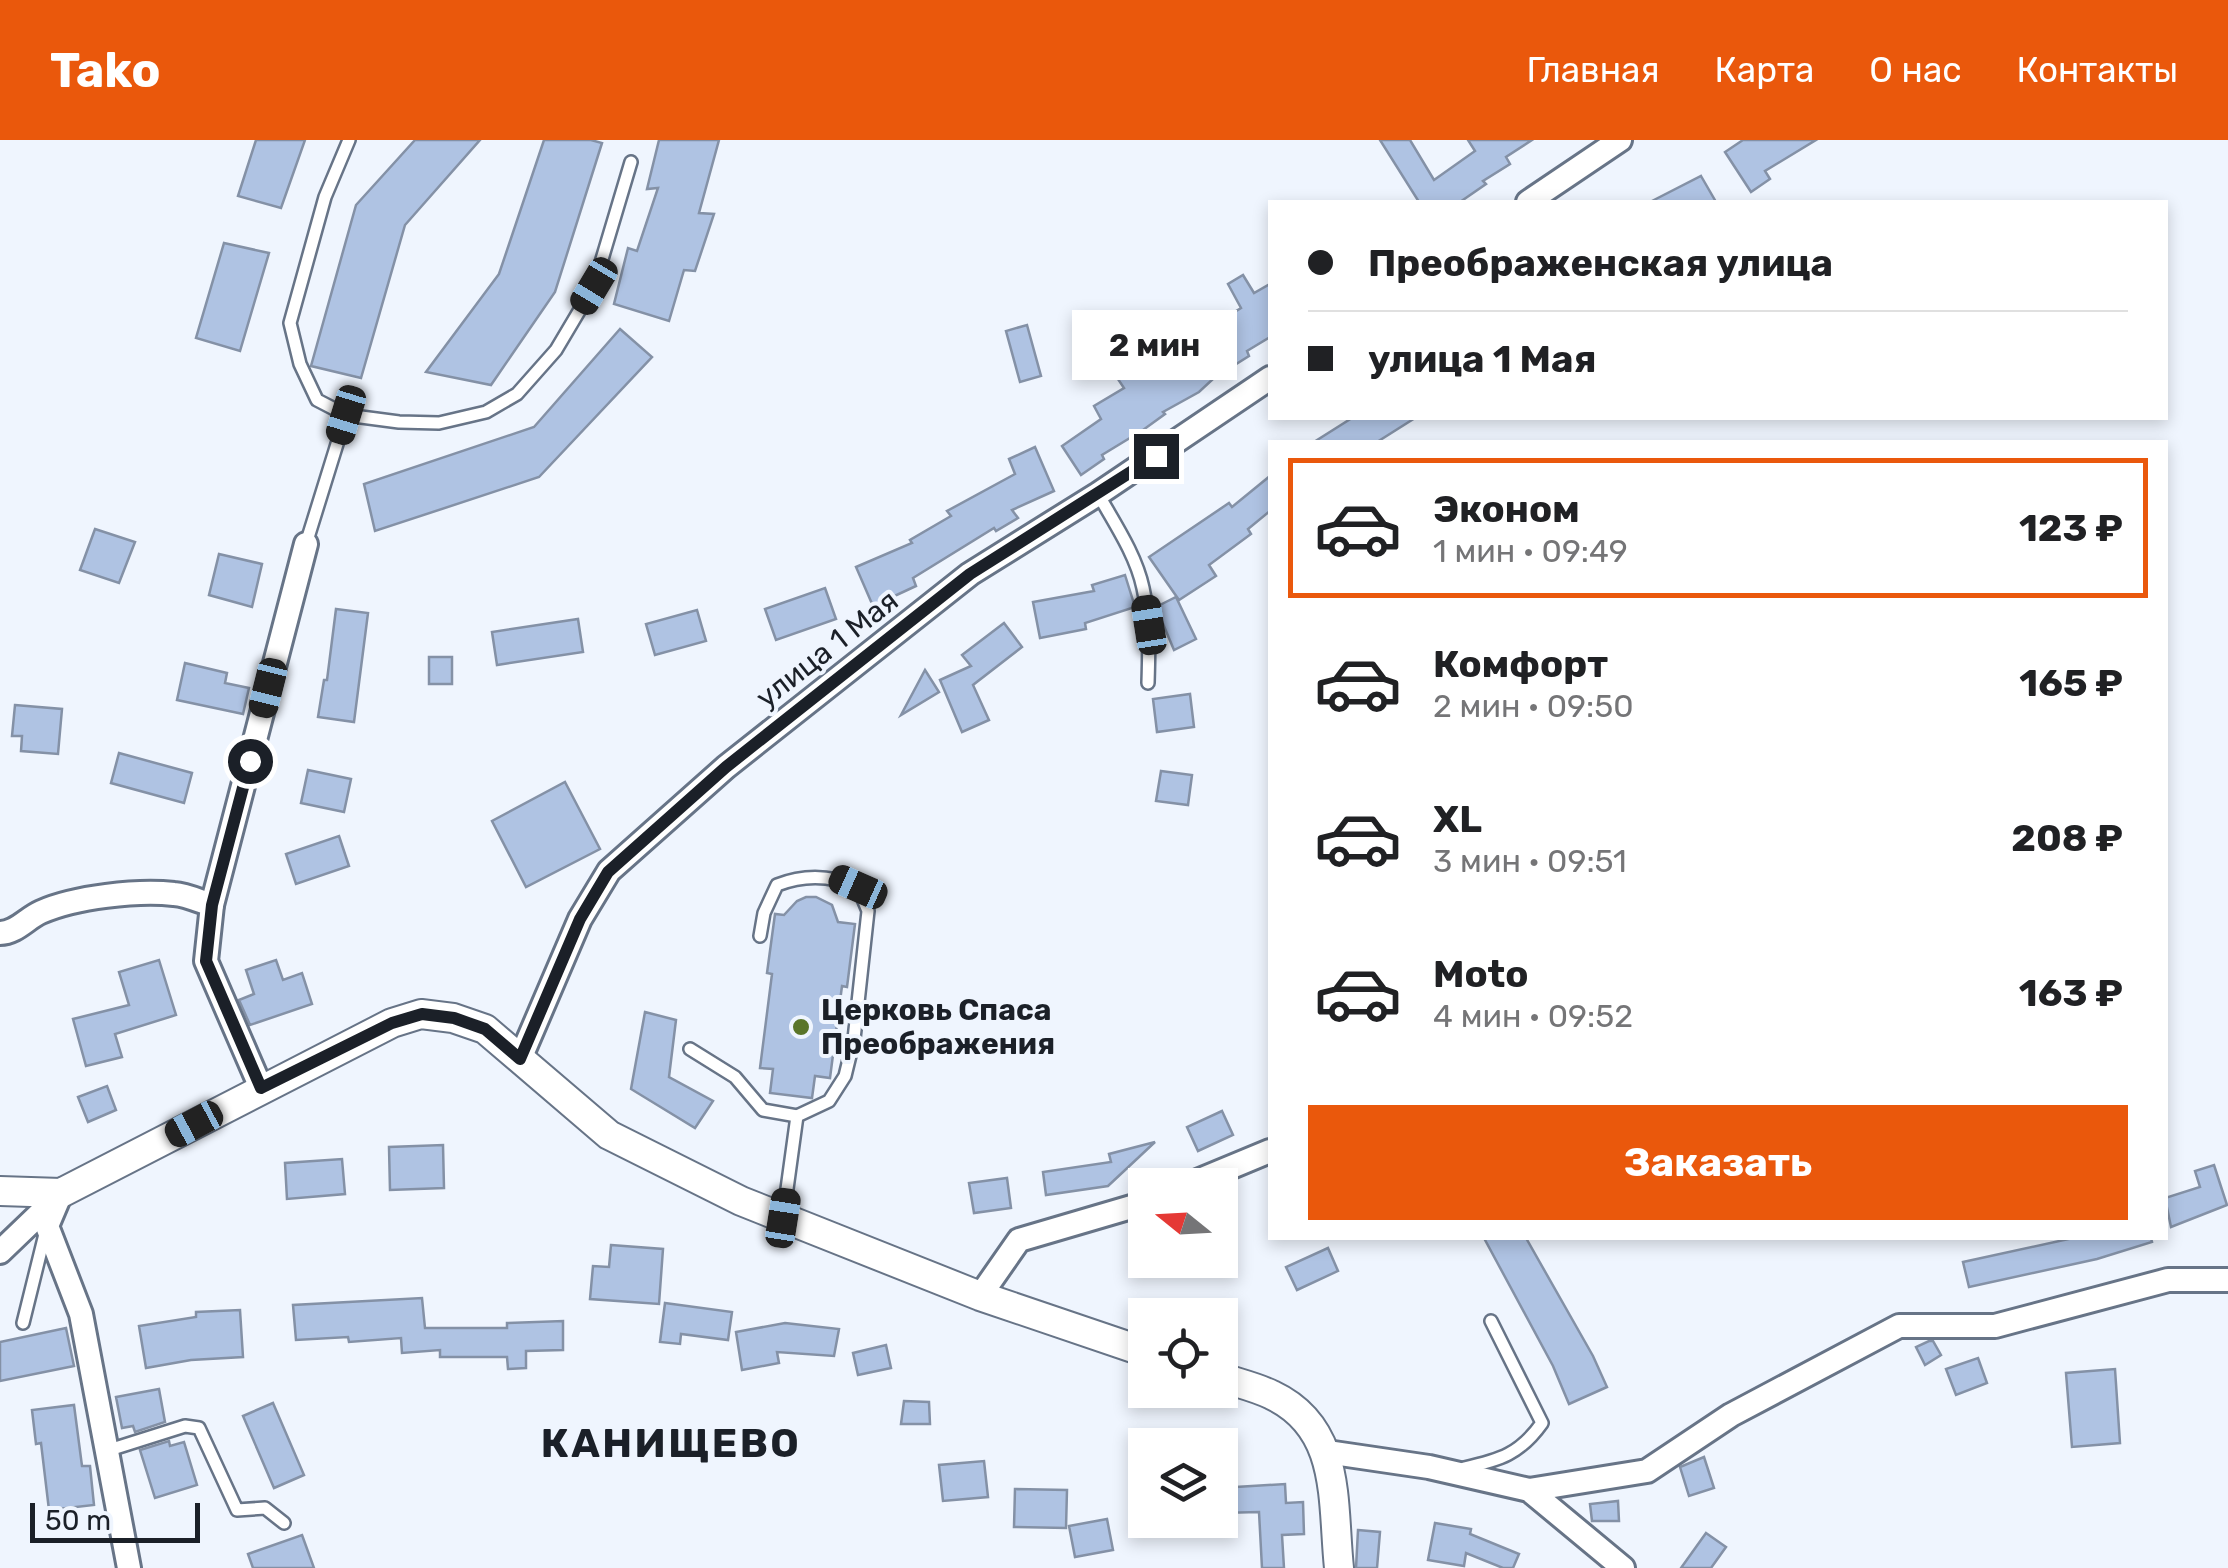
<!DOCTYPE html>
<html lang="ru">
<head>
<meta charset="utf-8">
<style>
	:root { --surface:#fff; --page:#f2f2f2; --text:#202124; --muted:#757577; --line:#e0e0e0; --accent:#ea580c }
	body { margin:0; font-family:Rubik,sans-serif; background:var(--page); color:var(--text); height:100vh; display:flex; flex-direction:column; font-size:38px; white-space:nowrap }
	* { box-sizing:border-box; margin:0 }
	p { font-size:32px; color:var(--muted) }
	.icon { flex:none; width:55px; height:55px; fill:none; stroke:currentColor; stroke-width:2; stroke-linecap:round; stroke-linejoin:round }
	.map { position:relative; flex:1; overflow:hidden }
	.panel { position:absolute; left:1268px; top:300px; width:900px; height:800px; display:flex; flex-direction:column; background:var(--surface); border-radius:0px; box-shadow:0 5px 15px #0003 }
	.panel>* { flex:none }
	.guide { position:absolute; left:1268px; top:60px; width:900px; height:220px; border-radius:0px; box-shadow:0 5px 15px #0003; display:grid; align-content:center; height:220px; padding:0 40px; background:var(--surface) }
	.needle { width:65px; rotate:288deg }
	.buttons { position:absolute; left:1128px; top:1028px; display:grid; gap:20px }
	.buttons a { display:grid; place-items:center; width:110px; height:110px; border-radius:0px; background:var(--surface); box-shadow:0 5px 15px #0003; font-size:50px }
	.scale { position:absolute; left:30px; bottom:25px; width:170px; box-sizing:border-box; padding-left:10px; border:5px solid #1b2028; border-top:0; font-size:28px; line-height:35px; white-space:nowrap; color:#1b2028; -webkit-text-stroke:8px #eff5fe; paint-order:stroke }
	.end { position:absolute; width:45px; height:45px; margin:-22px; border:12px solid #1b2028; background:#fff; box-shadow:0 0 0 5px #fff }
	.from { border-radius:50% }
	.bubble { position:absolute; height:70px; border-radius:0px; background:var(--surface); box-shadow:0 5px 15px #0003; font-size:32px; font-weight:700; line-height:70px; text-align:center }
	.car { position:absolute; width:30px; height:60px; margin:-30px -15px; border-radius:12px; box-shadow:0 0 8px 2px #0007; background:linear-gradient(#222 24%,#8ab4d8 0 40%,#222 0 76%,#8ab4d8 0 86%,#222 0) }
	.guide b { display:flex; align-items:center; gap:35px; height:95px; font-size:38px }
	.guide b+b { border-top:2px solid var(--line) }
	.guide i { width:25px; height:25px; background:var(--text) }
	ul { padding:18px 0 0; list-style:none }
	li { display:flex; align-items:center; gap:30px; height:140px; margin:0 20px 15px; padding:0 20px; border:5px solid transparent; border-radius:0px }
	li div { flex:1 }
	li b { display:block; font-size:38px }
	li em { font-style:normal; font-weight:700 }
	li.selected { border-color:var(--accent) }
	li>.icon { width:90px; height:90px; stroke-width:1.5 }
	.primary-button { display:flex; gap:20px; margin-top:auto; padding:20px 40px }
	.primary-button a { flex:1; height:115px; border-radius:0px; background:var(--accent); color:#fff; font-size:40px; font-weight:700; line-height:115px; text-align:center }
	header { display:flex; align-items:center; gap:60px; box-sizing:border-box; height:140px; padding:0 50px; background:var(--accent); color:#fff }
	header strong { font-size:48px }
	nav { display:flex; gap:55px; margin-inline-start:auto; font-size:35px }
	.map>svg:first-child { display:block }
	.building { fill:#afc3e3; stroke:#8491a6; stroke-width:2.5 }
	.lines { fill:none; stroke-linecap:round; stroke-linejoin:round }
	.service-casing { stroke:#677487; stroke-width:16 }
	.minor-casing { stroke:#677487; stroke-width:28 }
	.tertiary-casing { stroke:#677487; stroke-width:32 }
	.service { stroke:#fff; stroke-width:11 }
	.minor { stroke:#fff; stroke-width:22 }
	.tertiary { stroke:#fff; stroke-width:28 }
	.route { stroke:#1b2028; stroke-width:12 }
	.poi-dot { fill:#5a7529; stroke:#eff5fe; stroke-width:4 }
	.labels { text-anchor:middle; dominant-baseline:central; stroke-width:8; stroke-linejoin:round; paint-order:stroke }
	.street-label { font-size:30px; fill:#1b2028; stroke:#eff5fe }
	.poi-label { font-size:30px; font-weight:bold; fill:#1b2028; stroke:#eff5fe; text-anchor:start }
	.district-label { font-size:40px; font-weight:bold; letter-spacing:2.5px; fill:#1b2028; stroke:#eff5fe }
</style>
</head>
<body>
<header>
<strong>Tako</strong>
<nav><a>Главная</a><a>Карта</a><a>О нас</a><a>Контакты</a></nav>
</header>
<div class="map">
<svg width="2228" height="1428" viewBox="0 0 2228 1428">
	<rect width="100%" height="100%" fill="#eff5fe"/>
	<g class="building">
		<polygon points="256,0 305,0 281,68 238,56"/>
		<polygon points="415,0 480,0 405,85 361,238 311,226 356,65"/>
		<polygon points="544,0 591,0 602,3 555,152 491,245 426,232 499,134"/>
		<polygon points="659,0 719,0 699,73 714,74 695,131 684,130 669,181 614,164 628,108 637,111 658,48 647,49"/>
		<polygon points="1380,0 1410,0 1434,40 1475,11 1468,0 1532,0 1506,17 1510,24 1483,41 1486,44 1460,62 1419,62"/>
		<polygon points="1743,0 1816,0 1765,31 1770,39 1751,52 1725,12"/>
		<polygon points="1701,36 1716,62 1650,62"/>
		<polygon points="224,103 269,113 240,211 196,198"/>
		<polygon points="1243,135 1254,153 1270,144 1270,197 1247,211 1249,216 1214,238 1199,252 1163,272 1165,274 1143,290 1102,315 1104,319 1081,335 1062,306 1101,279 1094,266 1124,248 1108,224 1125,213 1141,237 1168,221 1171,225 1206,199 1202,192 1241,168 1228,144"/>
		<polygon points="1027,185 1041,236 1020,242 1006,191"/>
		<polygon points="620,189 652,217 539,337 375,391 364,344 534,287"/>
		<polygon points="1352,278 1415,278 1377,302 1314,302"/>
		<polygon points="1035,307 1054,351 1012,370 1018,378 996,391 994,388 913,438 916,446 873,466 856,427 912,403 910,400 951,376 947,371 1015,334 1009,319"/>
		<polygon points="1270,336 1270,371 1248,389 1251,394 1209,425 1216,436 1179,460 1149,417 1229,363 1232,367"/>
		<polygon points="95,389 135,402 119,443 80,430"/>
		<polygon points="219,414 262,424 252,467 209,455"/>
		<polygon points="1125,435 1135,467 1085,483 1086,489 1040,498 1033,462 1094,451 1092,445"/>
		<polygon points="825,448 836,479 776,500 765,469"/>
		<polygon points="1176,457 1196,499 1174,510 1156,467"/>
		<polygon points="336,469 368,473 354,582 318,577 324,540 327,540"/>
		<polygon points="697,470 706,501 655,515 646,484"/>
		<polygon points="578,479 583,512 497,525 492,492"/>
		<polygon points="1004,483 1022,507 973,545 989,580 962,592 940,540 971,526 962,515"/>
		<rect x="429" y="517" width="23" height="27"/>
		<polygon points="185,523 227,533 225,543 249,548 243,574 177,560"/>
		<polygon points="925,530 939,552 901,575"/>
		<polygon points="1190,554 1194,587 1157,592 1153,559"/>
		<polygon points="15,565 62,569 58,614 21,611 22,596 12,596"/>
		<polygon points="119,613 192,633 184,663 111,643"/>
		<polygon points="308,630 351,639 344,672 301,663"/>
		<polygon points="1161,631 1192,635 1188,665 1156,661"/>
		<polygon points="565,642 600,709 526,747 492,681"/>
		<polygon points="339,696 349,726 296,744 286,714"/>
		<polygon points="806,757 816,757 832,765 838,782 855,784 847,847 842,846 830,938 815,936 812,958 770,953 773,929 760,928 772,834 767,833 775,774 784,775 797,761"/>
		<polygon points="159,820 176,875 115,894 122,917 86,926 73,879 129,865 119,832"/>
		<polygon points="276,820 283,840 302,833 312,864 250,885 239,860 254,854 246,830"/>
		<polygon points="645,872 676,880 669,937 713,961 695,988 631,949"/>
		<polygon points="107,946 116,970 88,982 78,957"/>
		<polygon points="1222,971 1233,995 1198,1011 1187,987"/>
		<polygon points="1155,1002 1108,1046 1046,1055 1043,1032 1111,1022 1109,1014"/>
		<polygon points="443,1005 444,1048 390,1050 389,1007"/>
		<polygon points="342,1019 345,1054 287,1059 285,1023"/>
		<polygon points="2214,1025 2227,1065 2171,1087 2165,1058 2200,1047 2195,1031"/>
		<polygon points="1007,1038 1011,1068 974,1073 969,1043"/>
		<polygon points="1484,1098 1526,1098 1593,1216 1607,1247 1569,1264 1553,1226"/>
		<polygon points="2073,1098 2151,1098 2152,1102 2097,1119 1969,1147 1963,1122"/>
		<polygon points="611,1105 663,1109 659,1164 590,1159 593,1126 609,1127"/>
		<polygon points="1328,1108 1338,1131 1297,1150 1286,1127"/>
		<polygon points="422,1158 425,1188 507,1188 507,1183 563,1181 563,1210 526,1211 526,1228 508,1229 507,1217 440,1217 440,1210 402,1213 401,1198 349,1202 348,1197 296,1200 293,1165"/>
		<polygon points="665,1163 732,1172 728,1200 681,1194 680,1204 660,1202"/>
		<polygon points="240,1170 243,1217 191,1220 146,1228 139,1186 196,1177 196,1172"/>
		<polygon points="785,1183 839,1189 834,1216 777,1212 779,1223 742,1230 736,1192"/>
		<polygon points="66,1188 74,1226 0,1241 0,1202"/>
		<polygon points="1929,1201 1933,1201 1941,1215 1925,1225 1916,1207"/>
		<polygon points="886,1205 891,1228 858,1235 853,1213"/>
		<polygon points="1978,1218 1987,1243 1956,1255 1946,1229"/>
		<polygon points="2115,1229 2120,1303 2072,1307 2066,1233"/>
		<polygon points="159,1249 165,1282 135,1292 133,1286 122,1288 116,1257"/>
		<polygon points="904,1261 929,1262 930,1284 901,1284"/>
		<polygon points="273,1263 304,1335 274,1348 243,1276"/>
		<polygon points="74,1265 82,1326 90,1326 94,1365 49,1370 41,1303 36,1304 32,1270"/>
		<polygon points="169,1301 170,1306 184,1302 197,1345 155,1358 140,1310"/>
		<polygon points="1704,1317 1714,1348 1689,1356 1680,1327"/>
		<polygon points="984,1321 988,1357 943,1361 939,1325"/>
		<polygon points="1285,1344 1286,1363 1303,1362 1304,1394 1282,1395 1284,1428 1262,1428 1259,1372 1220,1373 1220,1348"/>
		<polygon points="1015,1349 1067,1350 1066,1388 1014,1387"/>
		<polygon points="1618,1361 1619,1381 1592,1381 1590,1364"/>
		<polygon points="1107,1379 1113,1410 1075,1417 1069,1386"/>
		<polygon points="1435,1383 1471,1389 1470,1394 1519,1414 1513,1428 1503,1428 1466,1413 1464,1426 1428,1420"/>
		<polygon points="1358,1390 1380,1392 1377,1428 1356,1428"/>
		<polygon points="1706,1393 1726,1407 1711,1428 1681,1428"/>
		<polygon points="302,1395 314,1428 253,1428 248,1414"/>
	</g>
	<g class="lines">
		<defs>
			<g id="service">
				<polyline points="346,275 317,260 300,224 290,183 325,57 349,0"/>
				<path d="M1098,354c17,30 38,61 45,94 7,31 6,63 5,95"/>
				<polyline points="306,404 346,275 399,282 439,283 486,272 517,254 556,210 594,146 631,22"/>
				<path d="M760,796l4,-23 13,-28c28,-11 54,-10 81,2l10,24 -14,128 -9,37 -16,25 -32,15 -14,102"/>
				<polyline points="690,909 735,937 763,970 797,976"/>
				<polyline points="23,1183 46,1090"/>
				<polyline points="106,1311 185,1286 199,1288 237,1370 265,1368 284,1383"/>
				<path d="M1464,1328c36,-8 56,-14 78,-45l-51,-102"/>
			</g>
			<g id="minor">
				<polyline points="1528,62 1620,0"/>
				<path d="M0,793c16,0 27,-15 41,-21 34,-15 96,-22 133,-18 13,1 25,7 38,11"/>
				<polyline points="520,919 580,779 609,731 726,627 970,434 1098,354 1270,238"/>
				<polyline points="261,948 206,821 212,765 306,404"/>
				<polyline points="1188,1045 1270,1011"/>
				<polyline points="61,1053 47,1086 81,1174 129,1428"/>
				<polyline points="0,1112 51,1063"/>
				<polyline points="980,1156 1019,1100 1145,1063"/>
				<polyline points="1327,1312 1429,1327 1529,1350 1623,1428"/>
				<polyline points="1529,1350 1647,1331 1731,1275 1899,1186 1995,1186 2168,1140 2228,1140"/>
			</g>
			<g id="tertiary">
				<polyline points="0,1051 61,1053 392,883 421,874 453,878 485,889 609,995 741,1061 980,1156 1145,1212"/>
				<path d="M1220,1237c17,6 36,10 52,18 70,33 60,107 67,173"/>
			</g>
		</defs>
		<use href="#service" class="service-casing"/>
		<use href="#minor" class="minor-casing"/>
		<use href="#tertiary" class="tertiary-casing"/>
		<use href="#service" class="service"/>
		<use href="#minor" class="minor"/>
		<use href="#tertiary" class="tertiary"/>
	</g>
	<g class="lines">
		<polyline class="route" points="250,621 212,765 206,821 261,948 392,883 422,874 454,878 485,889 520,919 580,779 608,732 726,627 970,434 1156,316"/>
	</g>
	<circle class="poi-dot" cx="801" cy="887" r="10"/>
	<g class="labels">
		<g class="street-label">
			<text transform="translate(827 509) rotate(-38)">улица 1 Мая</text>
		</g>
		<g class="poi-label">
			<text x="821" y="870">Церковь Спаса<tspan x="821" dy="34">Преображения</tspan></text>
		</g>
		<g class="district-label">
			<text x="671" y="1303">КАНИЩЕВО</text>
		</g>
	</g>
</svg>
<div class="buttons">
<a><svg class="needle" viewBox="-14 -14 28 28"><path d="M0-13l5 13h-10z" fill="#e53935"/><path d="M0 13l5-13h-10z" fill="#757577"/></svg></a>
<a><svg class="icon" aria-label="locate" viewBox="0 0 24 24"><circle cx="12" cy="12" r="6"/><path d="M12 2v4M12 18v4M2 12h4M18 12h4"/></svg></a>
<a><svg class="icon" aria-label="layers" viewBox="0 0 24 24"><path d="M12 4l9 5-9 5-9-5zM3 14l9 5 9-5"/></svg></a>
</div>
<div class="scale">50 m</div>
<i class="end from" style="left:250px;top:621px"></i>
<i class="end" style="left:1156px;top:316px"></i>
<div class="bubble" style="left:1072px;top:170px;width:165px">2 мин</div>
<i class="car" style="left:594px;top:146px;rotate:211deg"></i>
<i class="car" style="left:346px;top:275px;rotate:197deg"></i>
<i class="car" style="left:1149px;top:485px;rotate:351deg"></i>
<i class="car" style="left:268px;top:548px;rotate:194deg"></i>
<i class="car" style="left:858px;top:747px;rotate:294deg"></i>
<i class="car" style="left:194px;top:984px;rotate:242deg"></i>
<i class="car" style="left:783px;top:1078px;rotate:9deg"></i>
<div class="guide">
<b><i class="from"></i>Преображенская улица</b>
<b><i></i>улица 1 Мая</b>
</div>
<section class="panel">
<ul>
<li class="selected"><svg class="icon" aria-label="car" viewBox="0 0 24 24"><path d="M5 17H2v-5l4-1 3-4h7l3 4 3 1v5h-3M9 17h6M6 11h13"/><circle cx="7" cy="17" r="2"/><circle cx="17" cy="17" r="2"/></svg><div><b>Эконом</b><p>1 мин · 09:49</p></div><em>123 ₽</em></li>
<li><svg class="icon" aria-label="car" viewBox="0 0 24 24"><path d="M5 17H2v-5l4-1 3-4h7l3 4 3 1v5h-3M9 17h6M6 11h13"/><circle cx="7" cy="17" r="2"/><circle cx="17" cy="17" r="2"/></svg><div><b>Комфорт</b><p>2 мин · 09:50</p></div><em>165 ₽</em></li>
<li><svg class="icon" aria-label="car" viewBox="0 0 24 24"><path d="M5 17H2v-5l4-1 3-4h7l3 4 3 1v5h-3M9 17h6M6 11h13"/><circle cx="7" cy="17" r="2"/><circle cx="17" cy="17" r="2"/></svg><div><b>XL</b><p>3 мин · 09:51</p></div><em>208 ₽</em></li>
<li><svg class="icon" aria-label="car" viewBox="0 0 24 24"><path d="M5 17H2v-5l4-1 3-4h7l3 4 3 1v5h-3M9 17h6M6 11h13"/><circle cx="7" cy="17" r="2"/><circle cx="17" cy="17" r="2"/></svg><div><b>Moto</b><p>4 мин · 09:52</p></div><em>163 ₽</em></li>
</ul>
<div class="primary-button"><a>Заказать</a></div>
</section>
</div>
</body>
</html>
